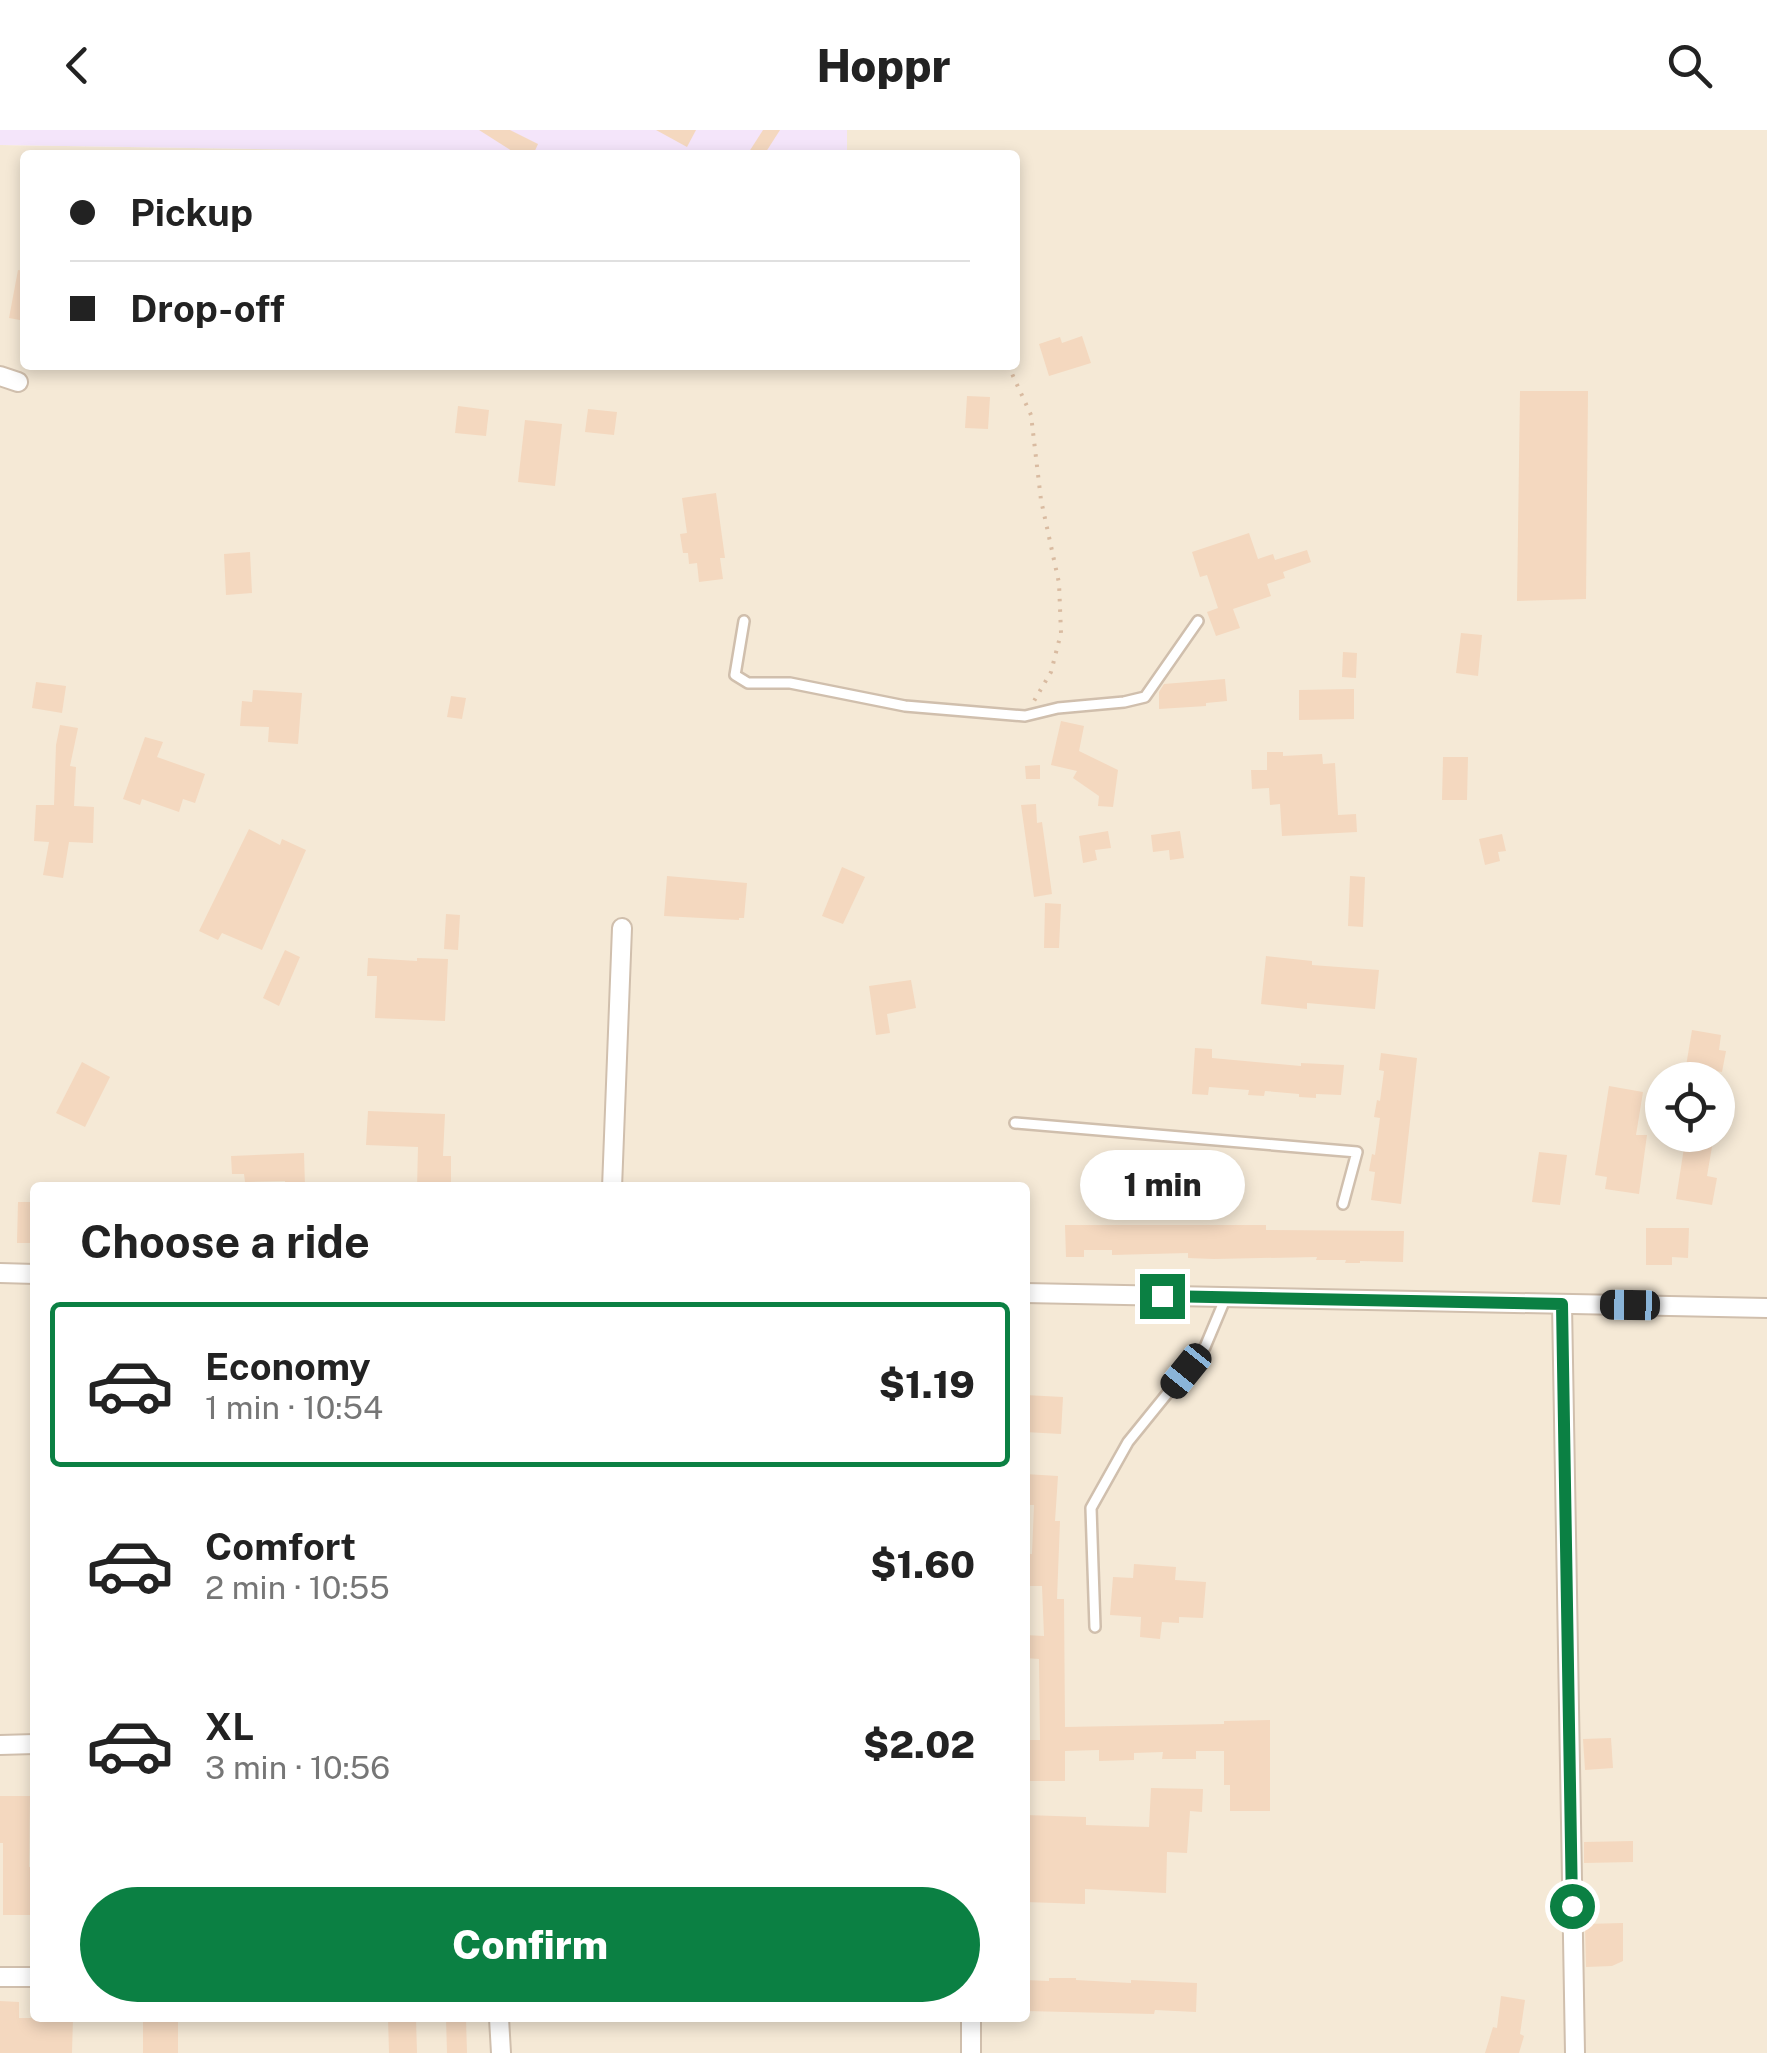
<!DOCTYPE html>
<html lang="en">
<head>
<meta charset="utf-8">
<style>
	:root { --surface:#fff; --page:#f6f6f6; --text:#222; --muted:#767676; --line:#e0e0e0; --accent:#0b8043 }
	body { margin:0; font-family:"Public Sans",sans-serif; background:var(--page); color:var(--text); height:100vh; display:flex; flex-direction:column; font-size:38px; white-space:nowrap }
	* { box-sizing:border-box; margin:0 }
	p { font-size:32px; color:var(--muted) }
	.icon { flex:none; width:55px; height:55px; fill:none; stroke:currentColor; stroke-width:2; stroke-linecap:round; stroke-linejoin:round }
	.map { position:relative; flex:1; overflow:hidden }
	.details { position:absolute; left:30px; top:1052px; width:1000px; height:840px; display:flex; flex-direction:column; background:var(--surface); border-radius:10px; box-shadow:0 5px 15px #0003 }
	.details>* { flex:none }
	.top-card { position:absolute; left:20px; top:20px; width:1000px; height:220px; border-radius:10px; box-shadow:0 5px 15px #0003; display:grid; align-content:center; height:220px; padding:0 50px; background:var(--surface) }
	.tools { position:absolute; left:1645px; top:932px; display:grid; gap:20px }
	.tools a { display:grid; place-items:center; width:90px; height:90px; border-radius:50%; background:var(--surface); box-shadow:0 5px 15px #0003; font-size:50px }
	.end { position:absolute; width:45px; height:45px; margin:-22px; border:12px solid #0b8043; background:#fff; box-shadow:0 0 0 5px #fff }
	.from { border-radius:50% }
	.bubble { position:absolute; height:70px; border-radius:35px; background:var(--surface); box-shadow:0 5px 15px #0003; font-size:32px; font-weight:800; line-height:70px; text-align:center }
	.car { position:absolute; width:30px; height:60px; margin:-30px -15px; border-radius:12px; box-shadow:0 0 8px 2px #0007; background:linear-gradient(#222 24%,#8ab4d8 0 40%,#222 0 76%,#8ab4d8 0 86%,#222 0) }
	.top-card b { display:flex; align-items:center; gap:35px; height:95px; font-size:38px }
	.top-card b+b { border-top:2px solid var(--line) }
	.top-card i { width:25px; height:25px; background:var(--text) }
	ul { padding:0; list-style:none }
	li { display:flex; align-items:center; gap:30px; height:165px; margin:0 20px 15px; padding:0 30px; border:5px solid transparent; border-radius:10px }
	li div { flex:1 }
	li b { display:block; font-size:38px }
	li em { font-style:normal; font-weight:800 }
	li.current { border-color:var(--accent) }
	li>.icon { width:90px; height:90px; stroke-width:1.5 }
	h2 { padding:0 50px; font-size:45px; line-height:120px }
	.button { display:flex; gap:20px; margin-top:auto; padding:20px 50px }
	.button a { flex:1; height:115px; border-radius:60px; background:var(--accent); color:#fff; font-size:40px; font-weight:800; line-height:115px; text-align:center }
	header { display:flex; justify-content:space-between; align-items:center; height:130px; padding:0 50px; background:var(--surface); font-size:45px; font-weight:800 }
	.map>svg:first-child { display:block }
	.residential { fill:#f5e9d6; fill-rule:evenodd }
	.education { fill:#f4e5fa }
	.building { fill:#f4d8bf }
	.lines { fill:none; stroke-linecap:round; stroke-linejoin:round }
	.lane-casing { stroke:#d0bfad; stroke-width:14 }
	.street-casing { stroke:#d0bfad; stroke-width:22 }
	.path { stroke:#d9bba1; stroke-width:4; stroke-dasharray:2.5 8; stroke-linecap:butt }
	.lane { stroke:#fff; stroke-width:9 }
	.street { stroke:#fff; stroke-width:18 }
	.route { stroke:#0b8043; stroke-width:12 }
</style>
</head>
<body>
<header><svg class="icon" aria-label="back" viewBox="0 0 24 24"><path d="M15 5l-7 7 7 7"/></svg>Hoppr<svg class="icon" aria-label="search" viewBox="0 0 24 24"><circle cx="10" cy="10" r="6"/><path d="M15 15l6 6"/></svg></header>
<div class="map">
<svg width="1767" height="1923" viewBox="0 0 1767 1923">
	<rect width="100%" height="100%" fill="#fdf7e8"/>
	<path class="residential" d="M847,0h920v1923h-1767v-1908l648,10h-623v210h990v-210h-168zM1662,950h56v55h-56zM35,1058h990v830h-990z"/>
	<polygon class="education" points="0,0 847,0 847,25 648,25 0,15"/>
	<g class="building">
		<polygon points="479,0 510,0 538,14 533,25 518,25"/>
		<polygon points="656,0 696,0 687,17"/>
		<polygon points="763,0 780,0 764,25 747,25"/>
		<polygon points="18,140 25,141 25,191 9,188"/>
		<polygon points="1082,206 1091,233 1049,246 1039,214 1060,207 1062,213"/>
		<polygon points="1520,261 1588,261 1586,469 1517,471"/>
		<polygon points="967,266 990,267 988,299 965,298"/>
		<polygon points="458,276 489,280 486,306 455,303"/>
		<polygon points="588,279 617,282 614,305 585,302"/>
		<polygon points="525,290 562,294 555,356 518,352"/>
		<polygon points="716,363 725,428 720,428 723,449 699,452 697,433 689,434 688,423 683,423 680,404 687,403 682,368"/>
		<polygon points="1249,403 1258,429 1273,424 1275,430 1307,420 1311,432 1283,442 1285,448 1267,454 1271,466 1233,479 1240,498 1216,506 1207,482 1218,478 1207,445 1200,447 1192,422"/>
		<polygon points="250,422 252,463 226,465 224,424"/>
		<polygon points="1461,503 1482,505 1478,546 1456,543"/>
		<polygon points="1343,522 1357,523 1356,548 1342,547"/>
		<polygon points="1225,549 1227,571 1206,573 1206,576 1159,579 1159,562 1164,554"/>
		<polygon points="36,552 66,556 62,583 32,578"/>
		<polygon points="1354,559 1354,589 1299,590 1299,560"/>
		<polygon points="253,560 302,563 298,614 268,612 269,597 240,596 242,571 252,572"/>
		<polygon points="451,566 466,568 462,589 447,587"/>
		<polygon points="1061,591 1084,596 1079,621 1118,640 1113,677 1098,676 1099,666 1073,648 1077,641 1051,635"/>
		<polygon points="60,595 78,598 70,636 76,637 74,676 94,677 93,713 69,712 63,748 43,745 49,712 34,711 36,675 54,675 56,615"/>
		<polygon points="145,607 163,612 157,627 205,644 195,673 183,669 179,682 142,669 140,675 123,669"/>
		<polygon points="1267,622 1283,622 1283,626 1322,624 1323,634 1335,633 1338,685 1356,684 1357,702 1282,706 1280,674 1270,675 1269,658 1252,659 1251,640 1267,640"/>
		<polygon points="1443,627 1468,627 1467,670 1442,670"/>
		<polygon points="1040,635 1040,649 1026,649 1025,636"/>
		<polygon points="1036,674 1037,693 1042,692 1052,764 1034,767 1021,675"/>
		<polygon points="249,699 280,715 282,709 306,720 262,820 222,803 218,810 199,801"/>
		<polygon points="1108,701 1111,718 1095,720 1097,730 1083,733 1079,706"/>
		<polygon points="1180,701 1184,728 1170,730 1169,720 1153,722 1151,705"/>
		<polygon points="1502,704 1506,721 1498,722 1500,731 1485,735 1479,709"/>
		<polygon points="842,737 865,747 843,794 822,786"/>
		<polygon points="667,746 747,753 744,788 739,788 739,790 664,786"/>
		<polygon points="1350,746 1365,747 1363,797 1348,796"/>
		<polygon points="1045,773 1061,774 1059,818 1044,818"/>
		<polygon points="446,784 460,785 458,820 444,819"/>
		<polygon points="285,820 300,827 279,876 263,868"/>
		<polygon points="1266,826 1312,831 1312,835 1379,840 1375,879 1307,873 1307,879 1261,874"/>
		<polygon points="368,828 417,831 417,828 448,829 445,891 375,888 377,846 367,846"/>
		<polygon points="911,850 916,878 887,884 890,903 876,905 869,856"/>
		<polygon points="1692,900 1721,905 1719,920 1726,921 1722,942 1686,936"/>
		<polygon points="1195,918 1212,919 1212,928 1301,936 1301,933 1344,935 1341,965 1316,964 1316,968 1299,967 1299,964 1265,961 1264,966 1248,965 1249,960 1209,957 1208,965 1192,964"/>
		<polygon points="1381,923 1417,928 1401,1074 1371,1070 1375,1042 1369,1041 1372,1024 1375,1025 1380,988 1374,987 1377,970 1380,971 1384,941 1379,940"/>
		<polygon points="82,932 110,947 85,997 56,983"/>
		<polygon points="1609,956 1643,962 1636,1005 1647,1005 1639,1064 1605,1059 1607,1047 1595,1045"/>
		<polygon points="368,981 445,984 443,1026 451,1026 451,1058 417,1058 418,1017 366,1015"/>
		<polygon points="1686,1005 1714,1005 1707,1046 1717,1048 1712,1075 1676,1069"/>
		<polygon points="1539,1022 1567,1025 1560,1075 1532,1072"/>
		<polygon points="304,1023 305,1056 285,1057 285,1051 245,1052 244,1044 232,1044 231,1026"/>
		<polygon points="18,1072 35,1072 35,1113 17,1113"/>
		<polygon points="1065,1095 1266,1095 1266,1100 1404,1101 1403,1132 1360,1131 1360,1133 1345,1133 1346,1130 1316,1130 1317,1127 1214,1129 1188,1128 1188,1123 1112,1125 1112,1120 1084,1120 1084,1127 1066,1127"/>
		<polygon points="1646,1098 1689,1098 1688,1128 1672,1127 1672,1135 1646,1135"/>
		<polygon points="1025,1265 1063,1267 1061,1304 1025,1302"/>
		<polygon points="1025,1344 1058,1346 1055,1391 1060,1391 1057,1469 1064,1469 1065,1597 1224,1594 1224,1591 1270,1590 1270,1681 1230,1681 1230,1655 1224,1655 1224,1621 1196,1621 1196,1629 1162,1629 1163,1622 1134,1623 1134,1630 1099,1631 1099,1620 1065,1621 1065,1651 1025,1651 1025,1610 1040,1610 1039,1529 1025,1528 1025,1505 1044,1506 1042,1456 1025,1456 1025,1424 1032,1424 1034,1375 1025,1375"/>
		<polygon points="1134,1434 1176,1437 1175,1450 1206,1452 1203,1488 1179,1487 1179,1493 1162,1492 1160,1509 1140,1507 1141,1487 1110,1485 1113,1447 1133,1448"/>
		<polygon points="1611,1608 1613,1638 1585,1640 1583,1609"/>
		<polygon points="1151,1658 1203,1659 1202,1682 1190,1681 1187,1723 1167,1722 1166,1763 1085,1759 1085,1774 1025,1772 1025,1685 1086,1687 1086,1695 1149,1697"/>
		<polygon points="0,1666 30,1666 29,1737 34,1737 34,1785 3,1785 3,1713 0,1713"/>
		<polygon points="1633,1711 1633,1732 1584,1733 1584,1712"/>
		<polygon points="1623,1793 1623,1831 1612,1836 1586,1837 1585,1794"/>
		<polygon points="1049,1848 1076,1848 1076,1850 1131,1853 1131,1850 1197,1853 1196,1882 1155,1880 1154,1884 1025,1881 1025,1850 1049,1851"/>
		<polygon points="1501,1866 1525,1870 1520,1904 1524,1906 1519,1923 1485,1923 1493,1897 1497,1898"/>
		<polygon points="0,1871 19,1872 19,1888 73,1888 72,1923 0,1923"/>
		<rect x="143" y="1888" width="35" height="35"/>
		<polygon points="388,1888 416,1888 417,1923 389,1923"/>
		<polygon points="446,1888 466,1888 467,1923 447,1923"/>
	</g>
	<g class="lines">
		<defs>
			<g id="lane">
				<polyline points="744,491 735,545 748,553 790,553 905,576 1025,586 1058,578 1124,572 1145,567 1198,491"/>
				<polyline points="1015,993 1357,1022 1343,1074"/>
				<polyline points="1095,1497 1091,1378 1128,1312 1205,1217 1226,1167"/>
			</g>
			<g id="street">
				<polyline points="0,246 18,252"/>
				<polyline points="612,1058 622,798"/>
				<polyline points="0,1143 35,1144"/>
				<polyline points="1025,1163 1767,1178"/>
				<polyline points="1562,1174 1575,1923"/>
				<polyline points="0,1615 35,1614"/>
				<polyline points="0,1847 35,1847"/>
				<polyline points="499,1888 501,1923"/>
				<polyline points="971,1923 971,1888"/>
			</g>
		</defs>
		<use href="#lane" class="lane-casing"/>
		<use href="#street" class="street-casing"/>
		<polyline class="path" points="1008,235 1031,285 1041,370 1059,453 1061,503 1051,542 1034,571"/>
		<use href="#lane" class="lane"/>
		<use href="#street" class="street"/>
	</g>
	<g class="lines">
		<polyline class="route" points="1162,1166 1562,1174 1572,1776"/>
	</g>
</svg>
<div class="tools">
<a><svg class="icon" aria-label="locate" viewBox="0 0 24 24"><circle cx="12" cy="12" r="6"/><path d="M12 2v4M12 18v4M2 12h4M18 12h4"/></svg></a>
</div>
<i class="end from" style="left:1572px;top:1776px"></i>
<i class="end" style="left:1162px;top:1166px"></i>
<div class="bubble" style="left:1080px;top:1020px;width:165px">1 min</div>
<i class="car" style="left:1630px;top:1175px;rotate:271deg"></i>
<i class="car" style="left:1186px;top:1241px;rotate:219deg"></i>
<div class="top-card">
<b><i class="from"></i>Pickup</b>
<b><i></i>Drop-off</b>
</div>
<section class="details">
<h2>Choose a ride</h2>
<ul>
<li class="current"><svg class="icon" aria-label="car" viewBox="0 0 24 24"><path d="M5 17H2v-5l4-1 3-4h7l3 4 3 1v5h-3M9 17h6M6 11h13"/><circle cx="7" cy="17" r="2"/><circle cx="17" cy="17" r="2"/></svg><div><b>Economy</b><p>1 min · 10:54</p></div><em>$1.19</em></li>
<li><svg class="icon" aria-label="car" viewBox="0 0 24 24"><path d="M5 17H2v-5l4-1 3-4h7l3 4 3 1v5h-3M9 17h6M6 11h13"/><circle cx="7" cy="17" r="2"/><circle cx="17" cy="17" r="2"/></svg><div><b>Comfort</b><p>2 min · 10:55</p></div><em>$1.60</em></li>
<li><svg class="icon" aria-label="car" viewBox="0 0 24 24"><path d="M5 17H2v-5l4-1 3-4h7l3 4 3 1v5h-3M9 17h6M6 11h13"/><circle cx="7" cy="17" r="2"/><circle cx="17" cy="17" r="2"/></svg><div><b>XL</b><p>3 min · 10:56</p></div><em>$2.02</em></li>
</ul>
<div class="button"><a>Confirm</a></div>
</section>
</div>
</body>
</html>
